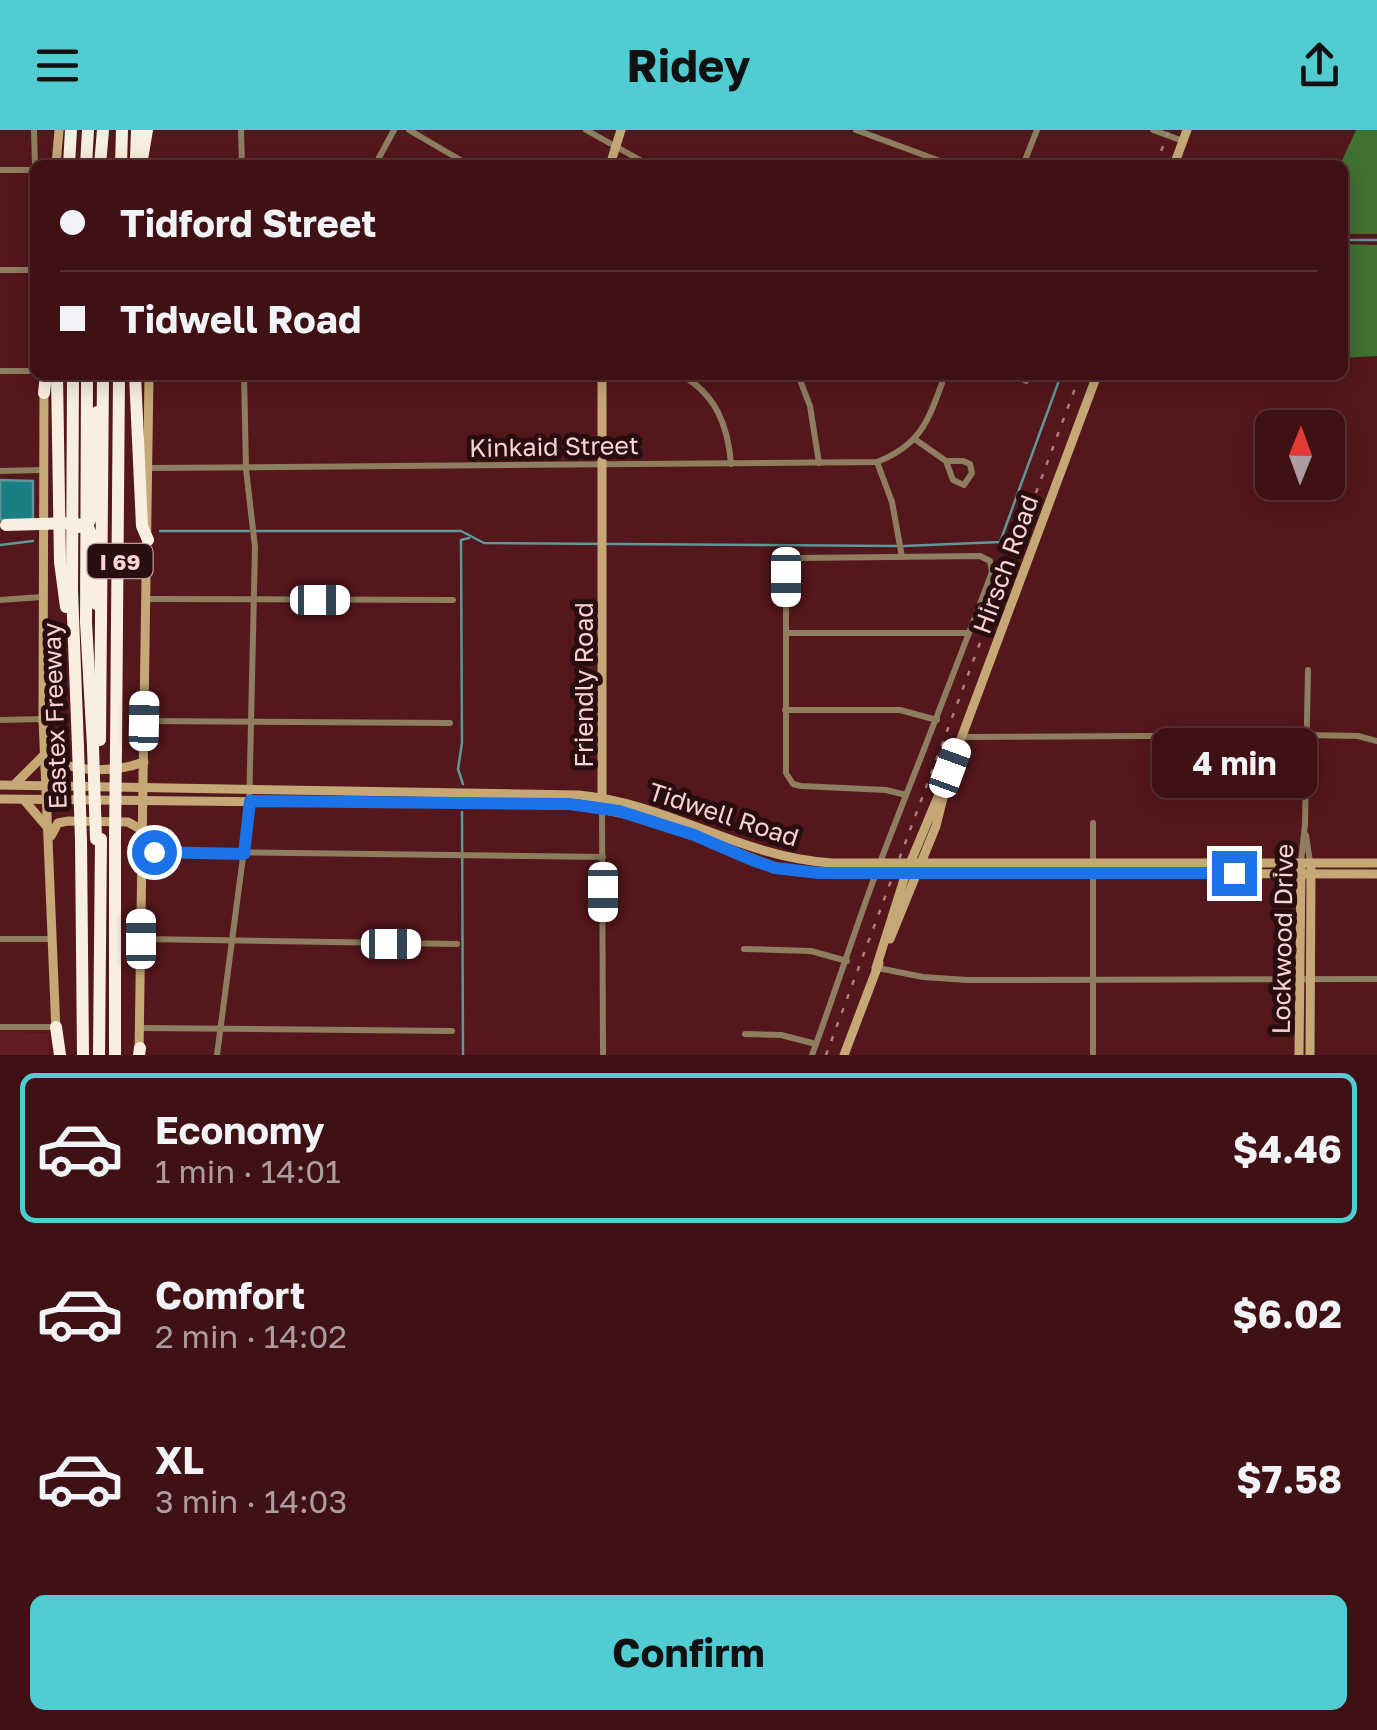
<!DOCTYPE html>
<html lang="en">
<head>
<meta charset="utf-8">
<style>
	:root { --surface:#3f1114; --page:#4a1f22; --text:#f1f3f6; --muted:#ad9da0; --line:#583134; --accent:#51ccd2 }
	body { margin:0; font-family:"Golos Text",sans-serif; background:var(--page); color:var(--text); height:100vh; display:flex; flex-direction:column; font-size:38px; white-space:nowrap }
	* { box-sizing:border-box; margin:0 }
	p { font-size:32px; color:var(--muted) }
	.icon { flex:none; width:55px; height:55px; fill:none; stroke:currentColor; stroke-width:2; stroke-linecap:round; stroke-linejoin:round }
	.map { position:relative; height:925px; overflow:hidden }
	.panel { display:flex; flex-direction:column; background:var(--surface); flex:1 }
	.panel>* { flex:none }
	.hud { position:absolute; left:30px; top:30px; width:1318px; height:220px; border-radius:15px; box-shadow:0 5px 25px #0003,0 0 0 2px var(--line); display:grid; align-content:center; height:220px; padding:0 30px; background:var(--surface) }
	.needle { width:65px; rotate:1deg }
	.fabs { position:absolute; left:1255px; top:280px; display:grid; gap:20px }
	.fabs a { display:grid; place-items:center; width:90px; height:90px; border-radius:15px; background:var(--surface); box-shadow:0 5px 25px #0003,0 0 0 2px var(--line); font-size:50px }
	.end { position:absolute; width:45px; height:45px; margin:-22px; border:12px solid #1a73e8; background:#fff; box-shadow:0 0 0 5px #fff }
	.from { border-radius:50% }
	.bubble { position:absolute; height:70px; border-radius:15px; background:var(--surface); box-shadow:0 5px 25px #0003,0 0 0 2px var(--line); font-size:32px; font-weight:700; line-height:70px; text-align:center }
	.car { position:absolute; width:30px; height:60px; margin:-30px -15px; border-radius:12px; box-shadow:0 0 8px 2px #0007; background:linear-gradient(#fff 24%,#345 0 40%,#fff 0 76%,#345 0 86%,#fff 0) }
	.hud b { display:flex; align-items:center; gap:35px; height:95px; font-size:38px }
	.hud b+b { border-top:2px solid var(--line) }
	.hud i { width:25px; height:25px; background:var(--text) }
	ul { padding:18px 0 0; list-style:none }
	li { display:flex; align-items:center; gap:30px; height:150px; margin:0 20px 15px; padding:0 10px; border:5px solid transparent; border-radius:15px }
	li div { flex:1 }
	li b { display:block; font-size:38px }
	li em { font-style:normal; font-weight:700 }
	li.active { border-color:var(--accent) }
	li>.icon { width:90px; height:90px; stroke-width:1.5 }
	.button { display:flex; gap:20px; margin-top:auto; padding:20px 30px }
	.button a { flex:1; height:115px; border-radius:15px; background:var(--accent); color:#111; font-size:40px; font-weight:700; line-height:115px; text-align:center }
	header { display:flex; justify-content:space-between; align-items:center; height:130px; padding:0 30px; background:var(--accent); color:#111; font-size:45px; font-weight:700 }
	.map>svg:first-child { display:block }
	.built { fill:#621c22 }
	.forest { fill:#3f7233 }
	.water { fill:#1a7f84; stroke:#5e989b; stroke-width:2.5 }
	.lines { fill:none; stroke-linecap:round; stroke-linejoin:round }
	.stream { stroke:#5e989b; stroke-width:2.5 }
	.street { stroke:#8f7d5f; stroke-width:6 }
	.secondary { stroke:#c6a877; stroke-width:9 }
	.highway { stroke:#f8efe0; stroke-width:12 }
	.rail { stroke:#b07f80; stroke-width:2.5; stroke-dasharray:5 10; stroke-linecap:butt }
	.highway-bridge { stroke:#f8efe0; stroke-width:12 }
	.route { stroke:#1a73e8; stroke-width:12 }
	.labels { text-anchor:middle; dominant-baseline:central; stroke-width:10; stroke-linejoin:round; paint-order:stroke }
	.shield { fill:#290e0f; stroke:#bc9898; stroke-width:2.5 }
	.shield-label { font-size:22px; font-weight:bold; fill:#fbd3d2 }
	.street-label { font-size:25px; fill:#fbd3d2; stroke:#290e0f }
</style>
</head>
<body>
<header><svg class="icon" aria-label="menu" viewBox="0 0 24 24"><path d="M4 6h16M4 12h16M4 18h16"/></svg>Ridey<svg class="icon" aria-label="share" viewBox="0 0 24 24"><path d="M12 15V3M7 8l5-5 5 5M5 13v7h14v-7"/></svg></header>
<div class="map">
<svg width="1377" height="925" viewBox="0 0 1377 925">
	<rect width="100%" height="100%" fill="#54171b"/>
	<polygon class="built" points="0,902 49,903 49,925 0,925"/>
	<g class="forest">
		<polygon points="1356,0 1377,0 1377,104 1343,104 1340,35"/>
		<polygon points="1343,114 1377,115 1377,226 1343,228"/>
	</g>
	<polygon class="water" points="0,350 33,351 33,390 0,390"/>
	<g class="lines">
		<g class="stream">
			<polyline points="1342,110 1377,110"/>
			<polyline points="160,401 249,401"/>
			<polyline points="257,401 461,401 484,413 896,416"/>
			<polyline points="0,415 33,411"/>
			<polyline points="904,416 1000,412 1061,245"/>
			<polyline points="463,654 458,639 462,613 461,410 469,408"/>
			<polyline points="462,682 463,925"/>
		</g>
		<g class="street">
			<polyline points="34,0 35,35"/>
			<polyline points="241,0 242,35"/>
			<polyline points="409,0 469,35"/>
			<polyline points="586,0 649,35"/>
			<polyline points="856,0 951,35"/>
			<polyline points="1153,0 1183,11"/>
			<polyline points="375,35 394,0"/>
			<polyline points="1023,35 1037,0"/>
			<polyline points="0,40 35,40"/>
			<polyline points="0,140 35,140"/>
			<polyline points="0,241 35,241"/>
			<path d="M681,245c35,19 47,51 50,89"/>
			<polyline points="798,245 810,276 819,333"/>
			<polyline points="1016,245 1026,251"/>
			<polyline points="916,310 946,331 963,331 970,334 972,343 964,355 953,350 946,331"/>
			<polyline points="877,332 892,372 902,427"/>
			<path d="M150,338l727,-6c46,-18 52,-44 68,-87"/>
			<polyline points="0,341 42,340"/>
			<polyline points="147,469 453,470"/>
			<polyline points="0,470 42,467"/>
			<polyline points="786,503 969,503"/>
			<polyline points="785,580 900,580 937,590"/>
			<polyline points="0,590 43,589"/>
			<polyline points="144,591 450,593"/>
			<polyline points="962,607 1307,605 1358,606 1377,611"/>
			<polyline points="602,679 603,925"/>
			<polyline points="1093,693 1093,925"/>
			<polyline points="1306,705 1310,732"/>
			<polyline points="142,721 603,727"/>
			<polyline points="1301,732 1305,694 1308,540"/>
			<polyline points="0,809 52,809"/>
			<polyline points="141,809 457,814"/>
			<polyline points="744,819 811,821 847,831"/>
			<polyline points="878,838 923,847 967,850 1377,849"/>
			<polyline points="0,897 54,897"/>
			<polyline points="140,898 452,901"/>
			<polyline points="745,904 781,905 816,914"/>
			<polyline points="217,925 249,681 255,417 246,339 244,245"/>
			<path d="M812,925c25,-67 46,-136 72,-203 36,-93 73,-186 108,-280l-2,-11 -10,-5 -181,2 -8,6 -5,13v196l7,11 8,2 85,4 20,5"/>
		</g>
		<g class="secondary">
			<polyline points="56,35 59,0"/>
			<polyline points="610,35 621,0"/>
			<polyline points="1174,35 1187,0"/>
			<polyline points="44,258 43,589 56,902"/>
			<path d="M45,624c26,20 68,19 99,8"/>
			<polyline points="15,654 45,624"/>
			<path d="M0,655l579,10c92,9 160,62 253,68h545"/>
			<polyline points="0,669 585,675 659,692 775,737 819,743 1377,744"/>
			<polyline points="24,670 48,698"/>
			<polyline points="602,672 602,245"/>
			<polyline points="51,706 58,693 68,691 128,692 142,700"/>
			<polyline points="890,809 936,696 945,660"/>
			<polyline points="876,838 906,743 950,638 1097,245"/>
			<polyline points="139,922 149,245"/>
			<polyline points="844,925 879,833"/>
			<polyline points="1299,925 1301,738"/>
			<polyline points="1310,925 1311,738"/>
		</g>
		<g class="highway">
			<polyline points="136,28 137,0"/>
			<polyline points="69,35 71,0"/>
			<polyline points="86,35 88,0"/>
			<polyline points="100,35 103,0"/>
			<polyline points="121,35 122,0"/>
			<polyline points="141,35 147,0"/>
			<polyline points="57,245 60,432 66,477"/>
			<polyline points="73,245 72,460 78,617"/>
			<polyline points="87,245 86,492 93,617"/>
			<polyline points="135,245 142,396 148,410"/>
			<polyline points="44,263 46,245"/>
			<polyline points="100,610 103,245"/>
			<polyline points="116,618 119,245"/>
			<polyline points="81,710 83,925"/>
			<polyline points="56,897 60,925"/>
			<polyline points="99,925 101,709"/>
			<polyline points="115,925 115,708"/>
			<polyline points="139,925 140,918"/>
		</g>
		<g class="rail">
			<polyline points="1156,35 1169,0"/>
			<polyline points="826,925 1080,245"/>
		</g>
		<g class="highway-bridge">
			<polyline points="6,395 73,393 88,397 96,416 96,474"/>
			<polyline points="79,397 89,392 95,382 97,282"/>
			<polyline points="78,617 81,710"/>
			<polyline points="93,617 96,709"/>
			<polyline points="115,708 116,618"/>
		</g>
	</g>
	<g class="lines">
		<polyline class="route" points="154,722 244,724 250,671 569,674 619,681 694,705 752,730 775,738 819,743 1234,743"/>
	</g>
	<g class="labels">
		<rect class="shield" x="87.5" y="414" width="65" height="34" rx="8"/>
		<g class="shield-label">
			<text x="120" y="431">I 69</text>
		</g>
		<g class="street-label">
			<text transform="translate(554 316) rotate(-1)">Kinkaid Street</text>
			<text transform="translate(1005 434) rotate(-70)">Hirsch Road</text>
			<text transform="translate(583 555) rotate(-90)">Friendly Road</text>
			<text transform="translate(54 586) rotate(-92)">Eastex Freeway</text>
			<text transform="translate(724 684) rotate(18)">Tidwell Road</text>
			<text transform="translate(1282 809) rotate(-89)">Lockwood Drive</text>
		</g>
	</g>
</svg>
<div class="fabs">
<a><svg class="needle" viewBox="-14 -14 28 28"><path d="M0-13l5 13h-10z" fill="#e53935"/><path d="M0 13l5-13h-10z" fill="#ad9da0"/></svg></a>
</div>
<i class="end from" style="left:154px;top:722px"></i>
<i class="end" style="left:1234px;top:743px"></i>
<div class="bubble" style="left:1152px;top:598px;width:165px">4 min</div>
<i class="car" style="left:786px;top:447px;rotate:180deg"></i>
<i class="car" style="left:320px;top:470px;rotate:90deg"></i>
<i class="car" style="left:144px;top:591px;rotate:1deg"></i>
<i class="car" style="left:950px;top:638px;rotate:20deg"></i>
<i class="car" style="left:603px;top:762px;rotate:180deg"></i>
<i class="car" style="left:141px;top:809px;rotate:0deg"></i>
<i class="car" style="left:391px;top:814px;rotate:90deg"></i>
<div class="hud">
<b><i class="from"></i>Tidford Street</b>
<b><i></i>Tidwell Road</b>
</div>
</div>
<section class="panel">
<ul>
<li class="active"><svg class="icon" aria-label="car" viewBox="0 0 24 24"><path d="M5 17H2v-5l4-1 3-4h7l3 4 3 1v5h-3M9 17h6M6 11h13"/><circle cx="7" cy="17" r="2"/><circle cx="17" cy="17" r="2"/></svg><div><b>Economy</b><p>1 min · 14:01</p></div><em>$4.46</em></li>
<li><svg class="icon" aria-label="car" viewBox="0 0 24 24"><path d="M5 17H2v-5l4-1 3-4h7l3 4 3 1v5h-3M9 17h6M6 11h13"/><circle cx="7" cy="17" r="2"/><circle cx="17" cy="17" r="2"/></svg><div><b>Comfort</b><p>2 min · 14:02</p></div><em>$6.02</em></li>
<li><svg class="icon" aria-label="car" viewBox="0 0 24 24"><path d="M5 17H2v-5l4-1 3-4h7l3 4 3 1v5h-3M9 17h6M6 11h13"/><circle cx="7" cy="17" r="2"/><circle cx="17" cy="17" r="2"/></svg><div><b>XL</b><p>3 min · 14:03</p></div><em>$7.58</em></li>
</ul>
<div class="button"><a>Confirm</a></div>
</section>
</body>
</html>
